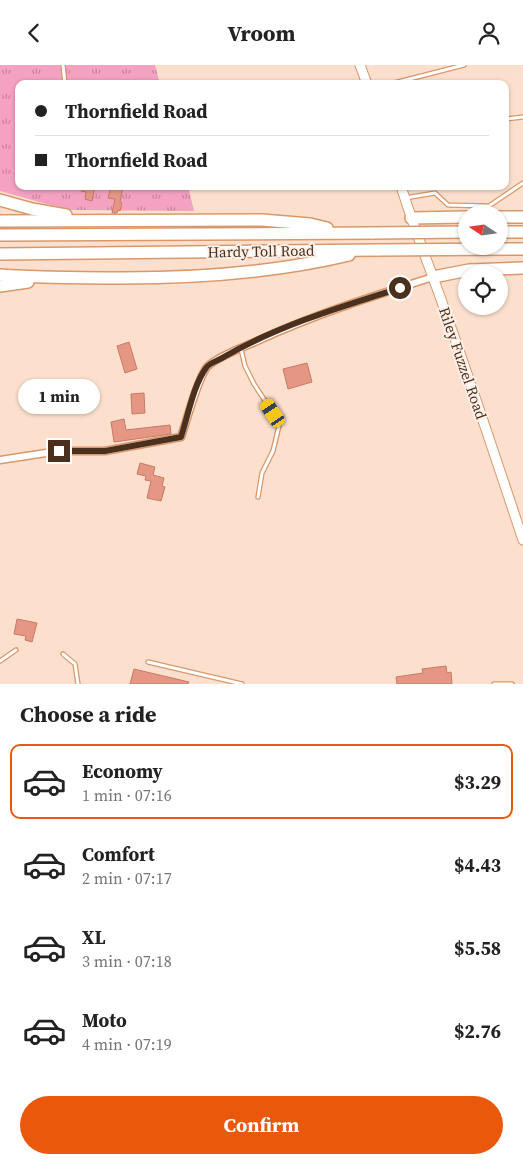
<!DOCTYPE html>
<html lang="en">
<head>
<meta charset="utf-8">
<style>
	:root { --surface:#fff; --page:#f6f6f6; --text:#222; --muted:#767676; --line:#e0e0e0; --accent:#ea580c }
	body { margin:0; font-family:"Source Serif 4",serif; background:var(--page); color:var(--text); height:100vh; display:flex; flex-direction:column; font-size:19px; white-space:nowrap }
	* { box-sizing:border-box; margin:0 }
	p { font-size:16px; color:var(--muted) }
	.icon { flex:none; width:28px; height:28px; fill:none; stroke:currentColor; stroke-width:2; stroke-linecap:round; stroke-linejoin:round }
	.map { position:relative; height:619px; overflow:hidden }
	.panel { display:flex; flex-direction:column; background:var(--surface); flex:1 }
	.panel>* { flex:none }
	.hud { position:absolute; left:15px; top:15px; width:494px; height:110px; border-radius:10px; box-shadow:0 1px 4px #0004; display:grid; align-content:center; height:110px; padding:0 20px; background:var(--surface) }
	.needle { width:32px; rotate:283deg }
	.tools { position:absolute; left:458px; top:140px; display:grid; gap:10px }
	.tools a { display:grid; place-items:center; width:50px; height:50px; border-radius:50%; background:var(--surface); box-shadow:0 1px 4px #0004; font-size:25px }
	.end { position:absolute; width:22px; height:22px; margin:-11px; border:6px solid #4b301d; background:#fff; box-shadow:0 0 0 2px #fff }
	.from { border-radius:50% }
	.bubble { position:absolute; height:35px; border-radius:18px; background:var(--surface); box-shadow:0 1px 4px #0004; font-size:16px; font-weight:700; line-height:35px; text-align:center }
	.car { position:absolute; width:15px; height:30px; margin:-15px -8px; border-radius:6px; box-shadow:0 0 4px 1px #0007; background:linear-gradient(#f5c518 24%,#345 0 40%,#f5c518 0 76%,#345 0 86%,#f5c518 0) }
	.hud b { display:flex; align-items:center; gap:18px; height:48px; font-size:19px }
	.hud b+b { border-top:1px solid var(--line) }
	.hud i { width:12px; height:12px; background:var(--text) }
	ul { padding:0; list-style:none }
	li { display:flex; align-items:center; gap:15px; height:75px; margin:0 10px 8px; padding:0 10px; border:2px solid transparent; border-radius:10px }
	li div { flex:1 }
	li b { display:block; font-size:19px }
	li em { font-style:normal; font-weight:700 }
	li.selected { border-color:var(--accent) }
	li>.icon { width:45px; height:45px; stroke-width:1.5 }
	h2 { padding:0 20px; font-size:22px; line-height:60px }
	.action { display:flex; gap:10px; margin-top:auto; padding:10px 20px }
	.action a { flex:1; height:58px; border-radius:30px; background:var(--accent); color:#fff; font-size:20px; font-weight:700; line-height:58px; text-align:center }
	header { display:flex; justify-content:space-between; align-items:center; height:65px; padding:0 20px; background:var(--surface); font-size:22px; font-weight:700 }
	.map>svg:first-child { display:block }
	.grass { fill:url(#grass-tufts) }
	.building { fill:#e59783; stroke:#c57a67 }
	.lines { fill:none; stroke-linecap:round; stroke-linejoin:round }
	.service-casing { stroke:#d9986b; stroke-width:5.5 }
	.minor-casing { stroke:#d9986b; stroke-width:9 }
	.secondary-casing { stroke:#d9986b; stroke-width:11 }
	.motorway-casing { stroke:#d9986b; stroke-width:14 }
	.service { stroke:#fff; stroke-width:3 }
	.minor { stroke:#fff; stroke-width:6 }
	.secondary { stroke:#fff; stroke-width:9 }
	.motorway { stroke:#fff; stroke-width:11 }
	.motorway-bridge-casing { stroke:#d9986b; stroke-width:14; stroke-linecap:butt }
	.motorway-bridge { stroke:#fff; stroke-width:11 }
	.route { stroke:#4b301d; stroke-width:6 }
	.labels { text-anchor:middle; dominant-baseline:central; stroke-width:4; stroke-linejoin:round; paint-order:stroke }
	.street-label { font-size:15px; fill:#4b301d; stroke:#fef0e7 }
</style>
</head>
<body>
<header><svg class="icon" aria-label="back" viewBox="0 0 24 24"><path d="M15 5l-7 7 7 7"/></svg>Vroom<svg class="icon" aria-label="person" viewBox="0 0 24 24"><circle cx="12" cy="8" r="4"/><path d="M4 21q1-7 8-7t8 7"/></svg></header>
<div class="map">
<svg width="523" height="619" viewBox="0 0 523 619">
	<defs>
		<pattern id="grass-tufts" width="24" height="20" patternUnits="userSpaceOnUse" patternTransform="scale(1.25)"><rect width="24" height="20" fill="#f5a1c2"/><path d="M3 7l-1-3M5 7V3M7 7l1-3M15 17l-1-3M17 17v-4M19 17l1-3" fill="none" stroke="#c8849d"/></pattern>
	</defs>
	<rect width="100%" height="100%" fill="#fce0cd"/>
	<polygon class="grass" points="0,0 155,0 160,19 19,19 19,121 188,121 194,146 68,145 0,126"/>
	<g class="building">
		<polygon points="83,121 95,121 92,136 85,134 86,127 81,126"/>
		<polygon points="111,121 123,121 120,137 122,138 120,146 118,145 117,148 112,148 115,134 108,133"/>
		<polygon points="129,277 137,304 125,308 117,281"/>
		<polygon points="307,298 312,317 288,324 283,304"/>
		<polygon points="144,328 145,348 132,349 131,329"/>
		<polygon points="124,354 126,365 170,360 171,369 114,377 111,357"/>
		<polygon points="140,398 155,402 153,410 164,413 162,421 165,422 161,436 147,433 151,416 145,415 146,411 137,409"/>
		<polygon points="17,554 37,558 32,577 25,575 26,571 14,569"/>
		<polygon points="446,601 447,608 451,607 452,619 397,619 396,612 423,608 422,604"/>
		<polygon points="134,604 189,617 188,619 130,619"/>
	</g>
	<g class="lines">
		<defs>
			<g id="service">
				<polyline points="63,0 65,19"/>
				<polyline points="390,19 464,0"/>
				<polyline points="505,54 523,52"/>
				<polyline points="405,133 435,128 448,140 489,141 523,118"/>
				<polyline points="241,284 245,301 254,319 273,348 279,361 273,386 262,408 258,432"/>
				<polyline points="63,589 75,599 78,619"/>
				<polyline points="0,596 16,585"/>
				<polyline points="148,597 242,619"/>
				<polyline points="494,619 512,619"/>
			</g>
			<path id="minor" d="M0,395l59,-9h46l76,-14c5,-14 18,-63 27,-71 11,-10 33,-18 47,-24 58,-27 118,-46 178,-65"/>
			<g id="secondary">
				<polyline points="360,0 367,19"/>
				<path d="M401,121c12,40 28,79 42,119 28,78 54,157 80,235"/>
			</g>
			<g id="motorway">
				<polyline points="0,135 32,144 66,150"/>
				<polyline points="499,152 523,152"/>
				<polyline points="411,153 466,152"/>
				<polyline points="0,156 262,155 310,159 327,163"/>
				<polyline points="499,167 523,167"/>
				<polyline points="0,170 373,168"/>
				<polyline points="0,189 379,185"/>
				<path d="M0,210c41,3 81,3 122,3 76,0 152,-5 227,-23"/>
				<polyline points="433,212 469,205 523,203"/>
				<polyline points="0,221 28,217"/>
			</g>
		</defs>
		<use href="#service" class="service-casing"/>
		<use href="#minor" class="minor-casing"/>
		<use href="#secondary" class="secondary-casing"/>
		<use href="#motorway" class="motorway-casing"/>
		<use href="#service" class="service"/>
		<use href="#minor" class="minor"/>
		<use href="#secondary" class="secondary"/>
		<use href="#motorway" class="motorway"/>
		<defs>
			<g id="motorway-bridge">
				<polyline points="373,168 466,167"/>
				<polyline points="379,185 523,184"/>
			</g>
		</defs>
		<use href="#motorway-bridge" class="motorway-bridge-casing"/>
		<use href="#motorway-bridge" class="motorway-bridge"/>
	</g>
	<g class="lines">
		<path class="route" d="M59,386h46l76,-14c7,-21 12,-51 25,-69 3,-5 11,-7 16,-10 55,-32 118,-51 178,-70"/>
	</g>
	<g class="labels">
		<g class="street-label">
			<text transform="translate(261 186) rotate(-1)">Hardy Toll Road</text>
			<text transform="translate(463 298) rotate(71)">Riley Fuzzel Road</text>
		</g>
	</g>
</svg>
<div class="tools">
<a><svg class="needle" viewBox="-14 -14 28 28"><path d="M0-13l5 13h-10z" fill="#e53935"/><path d="M0 13l5-13h-10z" fill="#767676"/></svg></a>
<a><svg class="icon" aria-label="locate" viewBox="0 0 24 24"><circle cx="12" cy="12" r="6"/><path d="M12 2v4M12 18v4M2 12h4M18 12h4"/></svg></a>
</div>
<i class="end from" style="left:400px;top:223px"></i>
<i class="end" style="left:59px;top:386px"></i>
<div class="bubble" style="left:18px;top:314px;width:82px">1 min</div>
<i class="car" style="left:273px;top:348px;rotate:326deg"></i>
<div class="hud">
<b><i class="from"></i>Thornfield Road</b>
<b><i></i>Thornfield Road</b>
</div>
</div>
<section class="panel">
<h2>Choose a ride</h2>
<ul>
<li class="selected"><svg class="icon" aria-label="car" viewBox="0 0 24 24"><path d="M5 17H2v-5l4-1 3-4h7l3 4 3 1v5h-3M9 17h6M6 11h13"/><circle cx="7" cy="17" r="2"/><circle cx="17" cy="17" r="2"/></svg><div><b>Economy</b><p>1 min · 07:16</p></div><em>$3.29</em></li>
<li><svg class="icon" aria-label="car" viewBox="0 0 24 24"><path d="M5 17H2v-5l4-1 3-4h7l3 4 3 1v5h-3M9 17h6M6 11h13"/><circle cx="7" cy="17" r="2"/><circle cx="17" cy="17" r="2"/></svg><div><b>Comfort</b><p>2 min · 07:17</p></div><em>$4.43</em></li>
<li><svg class="icon" aria-label="car" viewBox="0 0 24 24"><path d="M5 17H2v-5l4-1 3-4h7l3 4 3 1v5h-3M9 17h6M6 11h13"/><circle cx="7" cy="17" r="2"/><circle cx="17" cy="17" r="2"/></svg><div><b>XL</b><p>3 min · 07:18</p></div><em>$5.58</em></li>
<li><svg class="icon" aria-label="car" viewBox="0 0 24 24"><path d="M5 17H2v-5l4-1 3-4h7l3 4 3 1v5h-3M9 17h6M6 11h13"/><circle cx="7" cy="17" r="2"/><circle cx="17" cy="17" r="2"/></svg><div><b>Moto</b><p>4 min · 07:19</p></div><em>$2.76</em></li>
</ul>
<div class="action"><a>Confirm</a></div>
</section>
</body>
</html>
